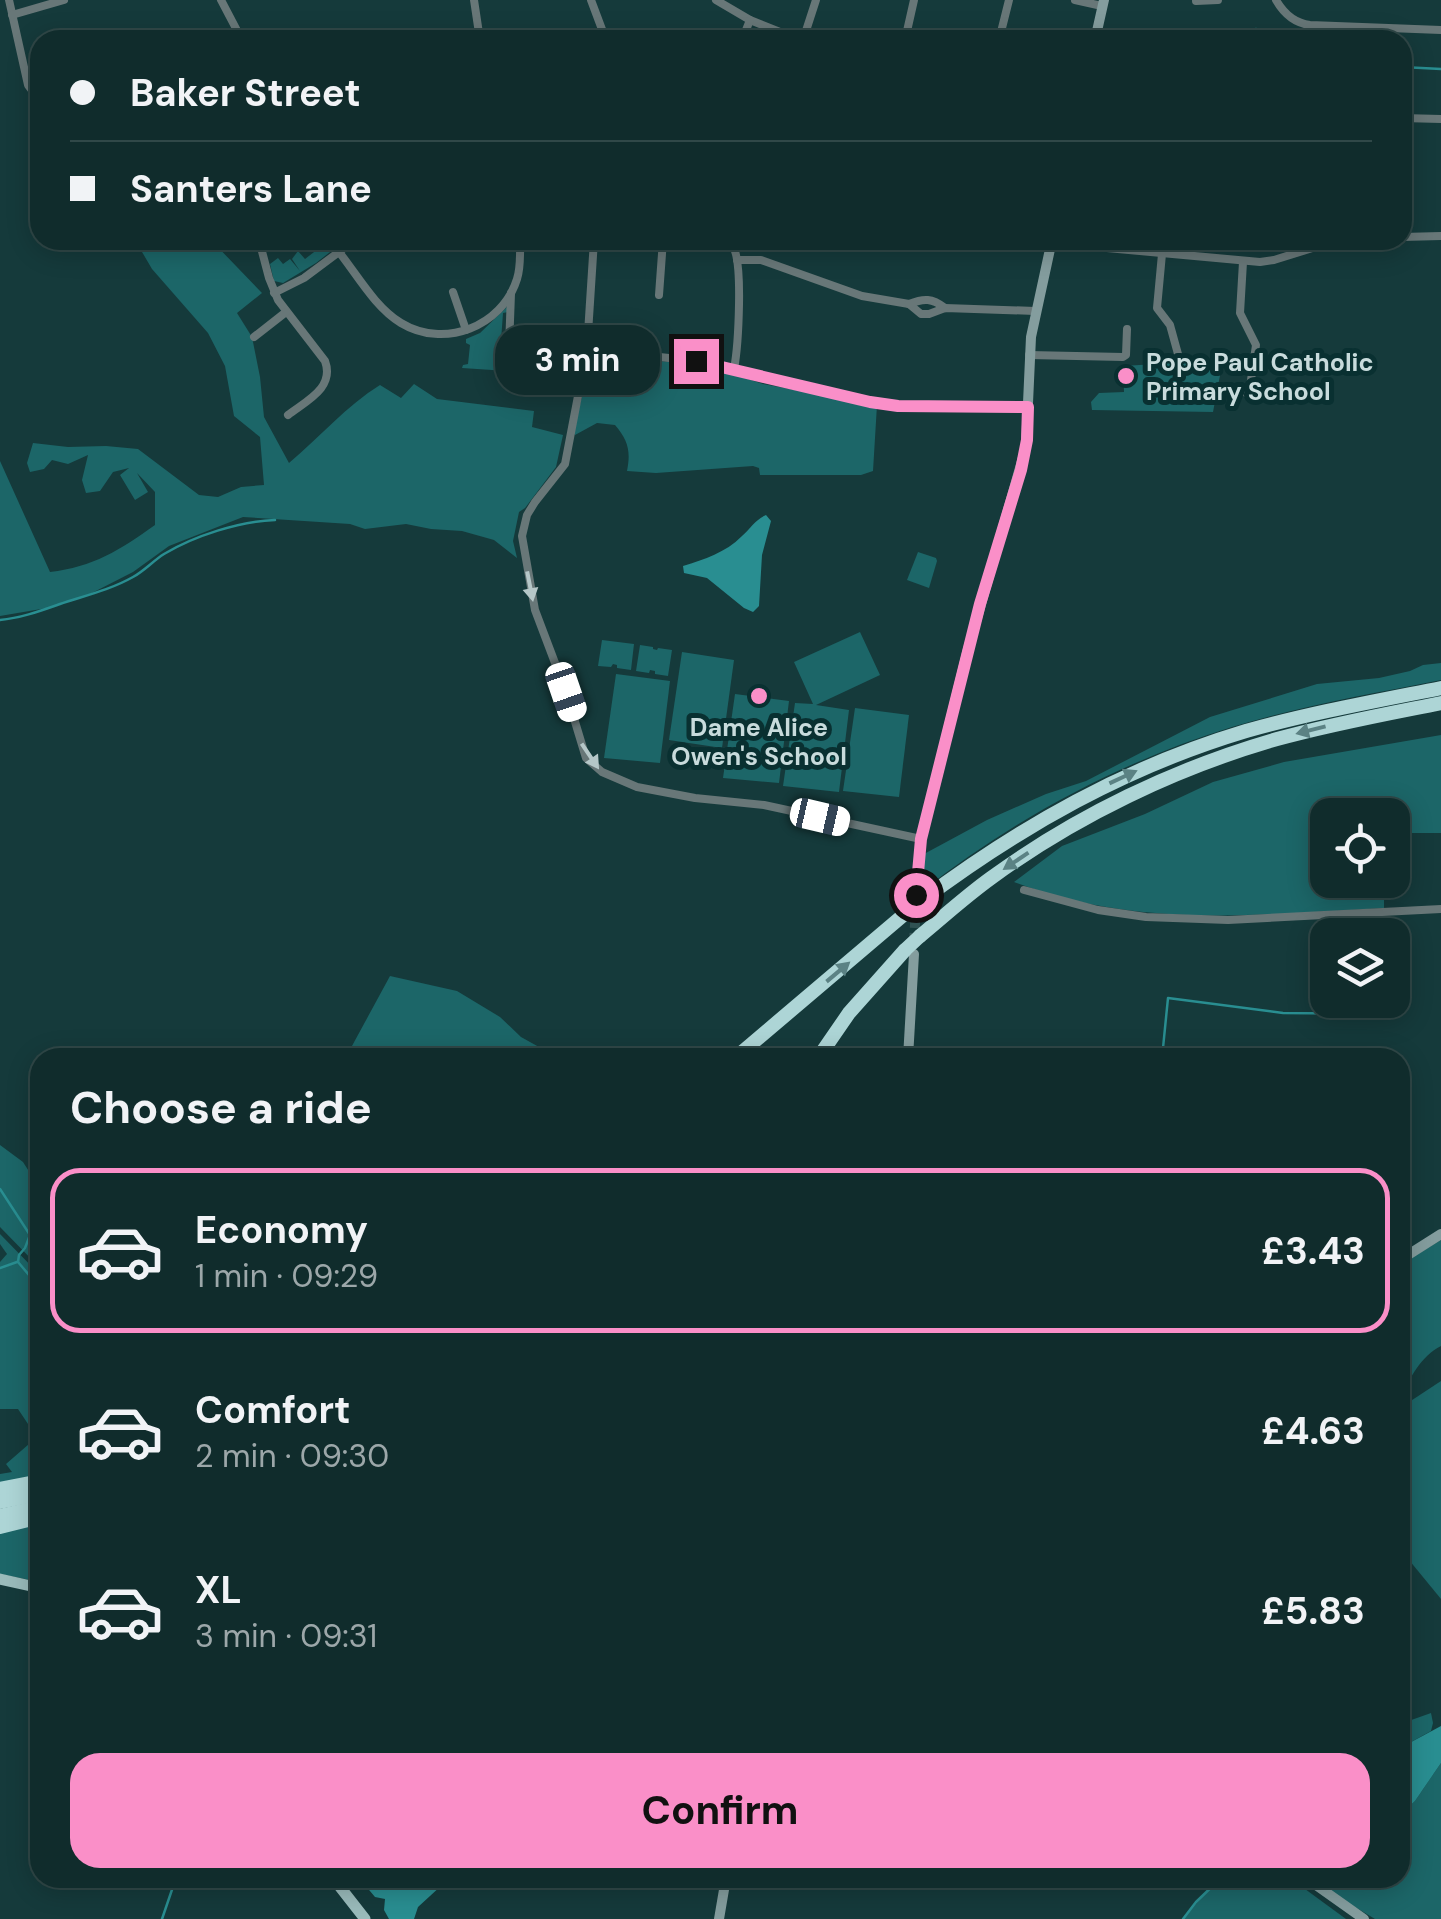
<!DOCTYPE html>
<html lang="en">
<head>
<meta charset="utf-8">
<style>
	:root { --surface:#102c2c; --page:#193434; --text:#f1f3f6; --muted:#9ca7a9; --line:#304848; --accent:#fa8fc8 }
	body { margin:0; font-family:"DM Sans",sans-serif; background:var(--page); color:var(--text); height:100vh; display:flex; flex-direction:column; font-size:38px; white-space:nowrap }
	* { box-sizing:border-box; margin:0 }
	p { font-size:32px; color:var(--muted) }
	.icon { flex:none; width:55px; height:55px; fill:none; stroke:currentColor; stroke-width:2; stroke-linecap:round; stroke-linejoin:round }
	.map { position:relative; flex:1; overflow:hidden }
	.details { position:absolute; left:30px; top:1048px; width:1380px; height:840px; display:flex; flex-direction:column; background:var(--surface); border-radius:30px; box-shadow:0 5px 25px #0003,0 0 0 2px var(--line) }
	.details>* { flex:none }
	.banner { position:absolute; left:30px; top:30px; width:1382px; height:220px; border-radius:30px; box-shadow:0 5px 25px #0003,0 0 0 2px var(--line); display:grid; align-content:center; height:220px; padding:0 40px; background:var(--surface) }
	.tools { position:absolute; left:1310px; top:798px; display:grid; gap:20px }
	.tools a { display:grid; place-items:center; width:100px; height:100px; border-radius:20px; background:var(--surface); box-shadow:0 5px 25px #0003,0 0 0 2px var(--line); font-size:50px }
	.end { position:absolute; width:45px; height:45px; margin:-22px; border:12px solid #fa8fc8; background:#111; box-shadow:0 0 0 5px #111 }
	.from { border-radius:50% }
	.bubble { position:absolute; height:70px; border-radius:30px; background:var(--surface); box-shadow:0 5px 25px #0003,0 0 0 2px var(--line); font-size:32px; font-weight:700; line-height:70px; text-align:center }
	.car { position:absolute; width:30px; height:60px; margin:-30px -15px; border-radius:12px; box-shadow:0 0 8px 2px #0007; background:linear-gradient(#fff 24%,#345 0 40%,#fff 0 76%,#345 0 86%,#fff 0) }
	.banner b { display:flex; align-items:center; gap:35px; height:95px; font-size:38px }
	.banner b+b { border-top:2px solid var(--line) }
	.banner i { width:25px; height:25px; background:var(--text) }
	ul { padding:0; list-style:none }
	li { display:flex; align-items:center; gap:30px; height:165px; margin:0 20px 15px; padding:0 20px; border:5px solid transparent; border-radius:30px }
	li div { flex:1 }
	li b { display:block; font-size:38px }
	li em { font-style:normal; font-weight:700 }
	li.on { border-color:var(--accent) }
	li>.icon { width:90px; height:90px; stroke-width:1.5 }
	h2 { padding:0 40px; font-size:45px; line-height:120px }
	.action { display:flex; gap:20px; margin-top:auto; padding:20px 40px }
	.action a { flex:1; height:115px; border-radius:30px; background:var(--accent); color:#111; font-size:40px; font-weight:700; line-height:115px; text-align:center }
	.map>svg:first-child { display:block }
	.green { fill:#1c6668 }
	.water { fill:#298e91 }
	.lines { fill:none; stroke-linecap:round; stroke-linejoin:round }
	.stream { stroke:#298e91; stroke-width:2.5 }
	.secondary-tunnel { stroke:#305253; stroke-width:10; stroke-dasharray:10 5; stroke-linecap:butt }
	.street { stroke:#687778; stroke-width:8 }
	.secondary { stroke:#849d9e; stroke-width:10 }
	.primary { stroke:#9abbbb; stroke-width:11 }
	.highway { stroke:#add5d6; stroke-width:14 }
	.highway-bridge { stroke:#add5d6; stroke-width:14 }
	.oneway { fill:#b5c7c8 }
	.oneway2 { fill:#5b8284 }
	.route { stroke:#fa8fc8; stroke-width:12 }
	.poi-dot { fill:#fa8fc8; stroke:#093031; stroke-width:4 }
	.labels { text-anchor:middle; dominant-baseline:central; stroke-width:10; stroke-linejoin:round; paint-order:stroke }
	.poi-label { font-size:25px; font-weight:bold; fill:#c8dbdc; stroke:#093031; text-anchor:start }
</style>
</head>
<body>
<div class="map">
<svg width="1441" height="1919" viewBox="0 0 1441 1919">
	<rect width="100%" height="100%" fill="#153a3b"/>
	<g class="green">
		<path d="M135,240h76l51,53 -25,20 15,24 8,40 4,40 25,46c31,-26 57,-57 91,-78l21,13 13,-14 23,15 97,12 -2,16 31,8 -7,32 -31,41 -6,4 -6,29 4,17 -23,-18 -32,-9 -31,-2 -25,-5 -41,5 -15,-5 -107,-7 -74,29 -36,26 -43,22 -43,14 -47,8v-155l50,111c43,-5 70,-22 105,-47v-33l-18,-19 11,19 -13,8 -15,-25 9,-7 -16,4 -13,19 -14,2 -4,-13 6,-25 -20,9 -16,-4 -8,9 -14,3 -3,-9 6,-20 35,4 38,-1 32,3 61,46 19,2 23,-10 23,-2 -4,-48 -26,-21 -9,-50 -17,-33 -56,-64z"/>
		<polygon points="335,240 338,240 339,245 316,263 283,283 274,281 270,264 278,258 283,264 290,259 300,271 292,259 298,251 305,259 318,249 321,251"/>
		<polygon points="508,306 508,312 503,313 501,341 497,342 496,349 509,350 507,371 462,368 463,365 468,364 470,345 466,343 466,339 480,333"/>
		<path d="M618,357l91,9 54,18 114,21 -4,66 -12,4h-101l-1,-7 -6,-2 -97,7 -29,-2c4,-20 1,-31 -12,-46l-18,-2 -22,12 -2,-3 13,-51 18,4 10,-7z"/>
		<polygon points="1223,360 1213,412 1092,410 1091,402 1099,393 1124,392 1123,366"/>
		<polygon points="918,552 936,558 937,561 929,588 907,580"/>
		<polygon points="860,632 880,675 816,705 849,710 839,792 783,786 795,703 813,704 794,662"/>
		<polygon points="602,640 634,644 631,670 617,668 617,665 613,664 611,667 598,666"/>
		<polygon points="640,645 653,647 653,649 657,650 658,648 672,650 668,676 655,674 655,671 650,670 649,673 636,671"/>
		<polygon points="682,652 734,660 722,748 669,740"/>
		<path d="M1441,663v17c-70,14 -141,26 -209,47 -113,35 -218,92 -310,164l2,-37 63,-34 59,-26 40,-13 124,-64 107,-33 62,-6 31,-7 13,-6z"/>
		<polygon points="616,674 670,681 660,763 604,758"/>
		<polygon points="735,694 789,701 779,783 723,778"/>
		<polygon points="855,708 909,715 899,797 843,791"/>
		<path d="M1441,735v98h-43l-2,31 -3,5 -1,-54h-64v65h60l-4,11v17c-127,7 -247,21 -370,-26l48,-36 83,-32 68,-32 71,-20z"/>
		<polygon points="390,976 457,991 500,1017 521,1037 557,1057 346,1057"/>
		<polygon points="0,1145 23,1162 37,1184 40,1183 40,1268 0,1227"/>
		<polygon points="0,1234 40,1275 40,1476 0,1484 0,1474 12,1472 6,1464 29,1444 34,1433 18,1409 0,1409 0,1262 7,1254 0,1244"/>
		<path d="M1441,1240v106c-20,10 -31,32 -41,52v-133z"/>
		<polygon points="1441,1381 1441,1599 1400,1549 1400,1408"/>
		<polygon points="40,1523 40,1582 0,1574 0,1533"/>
		<polygon points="1431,1713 1433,1723 1431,1731 1400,1748 1400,1724"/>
		<polygon points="1441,1763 1441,1919 1375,1919 1340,1898 1312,1878 1400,1878 1400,1815 1415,1801"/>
		<polygon points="1218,1878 1290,1878 1346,1919 1183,1919"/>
	</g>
	<g class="water">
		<path d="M766,515l5,6 -9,34 -3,51 -6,6 -9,-4 -37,-30 -23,-5 -1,-7c22,-7 42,-13 59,-30 9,-8 13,-16 24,-21z"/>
		<polygon points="1441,1726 1441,1763 1415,1801 1400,1815 1400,1748"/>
		<polygon points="359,1878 417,1878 420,1886 426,1879 442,1885 418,1907 414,1919 389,1919 384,1910 385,1899 375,1897"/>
	</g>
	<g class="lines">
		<g class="stream">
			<polyline points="1256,29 1259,40"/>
			<polyline points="1402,67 1441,69"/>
			<path d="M0,620c21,-2 40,-9 60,-16 24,-8 50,-14 73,-27 11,-6 20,-16 31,-23 30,-18 76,-33 111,-34"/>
			<polyline points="1162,1058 1168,998 1283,1013 1391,1014"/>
			<polyline points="0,1189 30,1235 25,1248 19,1255 18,1262"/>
			<polyline points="18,1262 40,1288"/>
			<polyline points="0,1268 17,1262"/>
			<polyline points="162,1919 176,1878"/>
			<polyline points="1183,1919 1196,1902 1221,1878"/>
		</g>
		<polyline class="secondary-tunnel" points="914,943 916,905"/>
		<g class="street">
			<polyline points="9,0 28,85 34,93 40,96"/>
			<polyline points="221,0 242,40"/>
			<polyline points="474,0 480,40"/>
			<polyline points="591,0 606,40"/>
			<polyline points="716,0 750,20 800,40"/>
			<polyline points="1075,0 1102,6"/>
			<path d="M1276,0c8,14 18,23 34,25l131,5"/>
			<polyline points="1196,1 1218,0"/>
			<polyline points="12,15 64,0"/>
			<polyline points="742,40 750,20"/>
			<polyline points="803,40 816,0"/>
			<polyline points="905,40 914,0"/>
			<polyline points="999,40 1009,0"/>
			<polyline points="1402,118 1441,119"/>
			<polyline points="1402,237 1441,236"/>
			<path d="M259,240l10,38 9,22 47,61c10,27 -19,40 -37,54"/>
			<polyline points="594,240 587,349 565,464 535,502 527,515 522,536 535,610 566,692 586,758 602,772 637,787 695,798 764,805 921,839"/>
			<path d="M726,240c2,2 5,3 6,5 12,15 6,103 2,124"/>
			<polyline points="1052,243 1260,262 1274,260 1338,240"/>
			<path d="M339,252c19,24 36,55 62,71 43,26 101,4 116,-44 4,-12 3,-26 3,-39"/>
			<polyline points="1162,254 1157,308 1170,325 1178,354"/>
			<polyline points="737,260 761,260 862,296 909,304 921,314 929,314 945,308 1035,311"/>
			<polyline points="1243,262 1240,313 1256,345 1250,387"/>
			<polyline points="453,292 466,330"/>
			<polyline points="274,293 304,278 355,240"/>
			<polyline points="659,295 663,240"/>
			<path d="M909,304c15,-6 23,-6 36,4"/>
			<polyline points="254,337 286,312"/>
			<polyline points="509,348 511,293"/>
			<polyline points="587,349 696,361 871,402 898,406 1028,407"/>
			<polyline points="1029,355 1123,357 1126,355 1127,329"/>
			<polygon points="1248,387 1254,390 1252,395 1246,393"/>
			<polyline points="1024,890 1098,910 1146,917 1228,920 1441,909"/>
		</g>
		<g class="secondary">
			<polyline points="1095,40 1104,0"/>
			<polyline points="916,895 921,839 967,653 1026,447 1031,337 1052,240"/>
			<polyline points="908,1058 914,954"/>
			<polyline points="1400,1260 1441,1234"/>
			<polyline points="1306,1878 1364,1919"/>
			<polyline points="719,1919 726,1878"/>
		</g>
		<g class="primary">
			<polyline points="0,1579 40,1588"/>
			<polyline points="333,1878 365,1919"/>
		</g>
		<g class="highway">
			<path d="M921,901c100,-75 205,-134 325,-170 64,-18 130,-30 195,-43"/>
			<path d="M920,936c23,-19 46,-40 71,-58 85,-62 185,-110 286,-139 54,-15 109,-25 164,-36"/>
			<polyline points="735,1058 907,912"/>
			<polyline points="818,1058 849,1013 905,950"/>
			<polyline points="0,1489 40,1481"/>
			<polyline points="0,1502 40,1494"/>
			<polyline points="0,1516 40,1507"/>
			<polyline points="0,1527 40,1517"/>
		</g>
		<g class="highway-bridge">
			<polyline points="907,912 921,901"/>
			<polyline points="905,950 920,936"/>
		</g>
	</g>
	<defs><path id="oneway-solid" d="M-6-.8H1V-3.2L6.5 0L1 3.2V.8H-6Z" transform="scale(2.5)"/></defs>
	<g class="oneway">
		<use href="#oneway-solid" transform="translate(530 586) rotate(79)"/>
		<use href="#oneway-solid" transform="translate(590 756) rotate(56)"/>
	</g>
	<g class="oneway2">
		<use href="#oneway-solid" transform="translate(1311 730) rotate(166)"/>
		<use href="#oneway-solid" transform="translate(1123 777) rotate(-25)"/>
		<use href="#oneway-solid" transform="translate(1016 861) rotate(146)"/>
		<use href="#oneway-solid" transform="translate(838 972) rotate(-40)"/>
	</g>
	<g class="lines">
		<polyline class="route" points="696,361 870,402 898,406 1028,407 1027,440 1021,470 980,604 921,839 916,895"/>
	</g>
	<g class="poi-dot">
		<circle cx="1126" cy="376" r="10"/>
		<circle cx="759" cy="696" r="10"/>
	</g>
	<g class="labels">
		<g class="poi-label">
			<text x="1146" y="362">Pope Paul Catholic<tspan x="1146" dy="29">Primary School</tspan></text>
			<text x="759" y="727" text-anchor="middle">Dame Alice<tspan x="759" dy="29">Owen's School</tspan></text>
		</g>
	</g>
</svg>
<div class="tools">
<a><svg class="icon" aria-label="locate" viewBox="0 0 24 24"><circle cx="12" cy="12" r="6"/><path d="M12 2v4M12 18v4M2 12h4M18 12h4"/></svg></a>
<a><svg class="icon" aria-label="layers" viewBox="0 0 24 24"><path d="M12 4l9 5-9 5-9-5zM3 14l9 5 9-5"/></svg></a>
</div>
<i class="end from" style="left:916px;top:895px"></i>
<i class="end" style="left:696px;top:361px"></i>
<div class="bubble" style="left:495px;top:325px;width:165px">3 min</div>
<i class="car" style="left:566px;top:692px;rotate:161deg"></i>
<i class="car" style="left:820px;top:817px;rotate:103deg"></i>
<div class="banner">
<b><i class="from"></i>Baker Street</b>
<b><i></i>Santers Lane</b>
</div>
<section class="details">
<h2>Choose a ride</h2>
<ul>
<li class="on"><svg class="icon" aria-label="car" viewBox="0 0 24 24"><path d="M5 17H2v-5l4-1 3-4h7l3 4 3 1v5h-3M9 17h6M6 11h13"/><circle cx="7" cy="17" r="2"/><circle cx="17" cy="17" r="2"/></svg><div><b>Economy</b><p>1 min · 09:29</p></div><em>£3.43</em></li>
<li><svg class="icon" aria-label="car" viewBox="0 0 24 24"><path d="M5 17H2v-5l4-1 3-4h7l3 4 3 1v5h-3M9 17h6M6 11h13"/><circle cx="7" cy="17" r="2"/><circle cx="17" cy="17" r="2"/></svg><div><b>Comfort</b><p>2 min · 09:30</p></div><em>£4.63</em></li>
<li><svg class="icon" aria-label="car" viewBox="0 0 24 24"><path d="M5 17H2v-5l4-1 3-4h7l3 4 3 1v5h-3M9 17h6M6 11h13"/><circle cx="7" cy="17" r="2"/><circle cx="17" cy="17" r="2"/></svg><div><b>XL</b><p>3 min · 09:31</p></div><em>£5.83</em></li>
</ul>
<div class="action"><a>Confirm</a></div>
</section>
</div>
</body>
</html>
